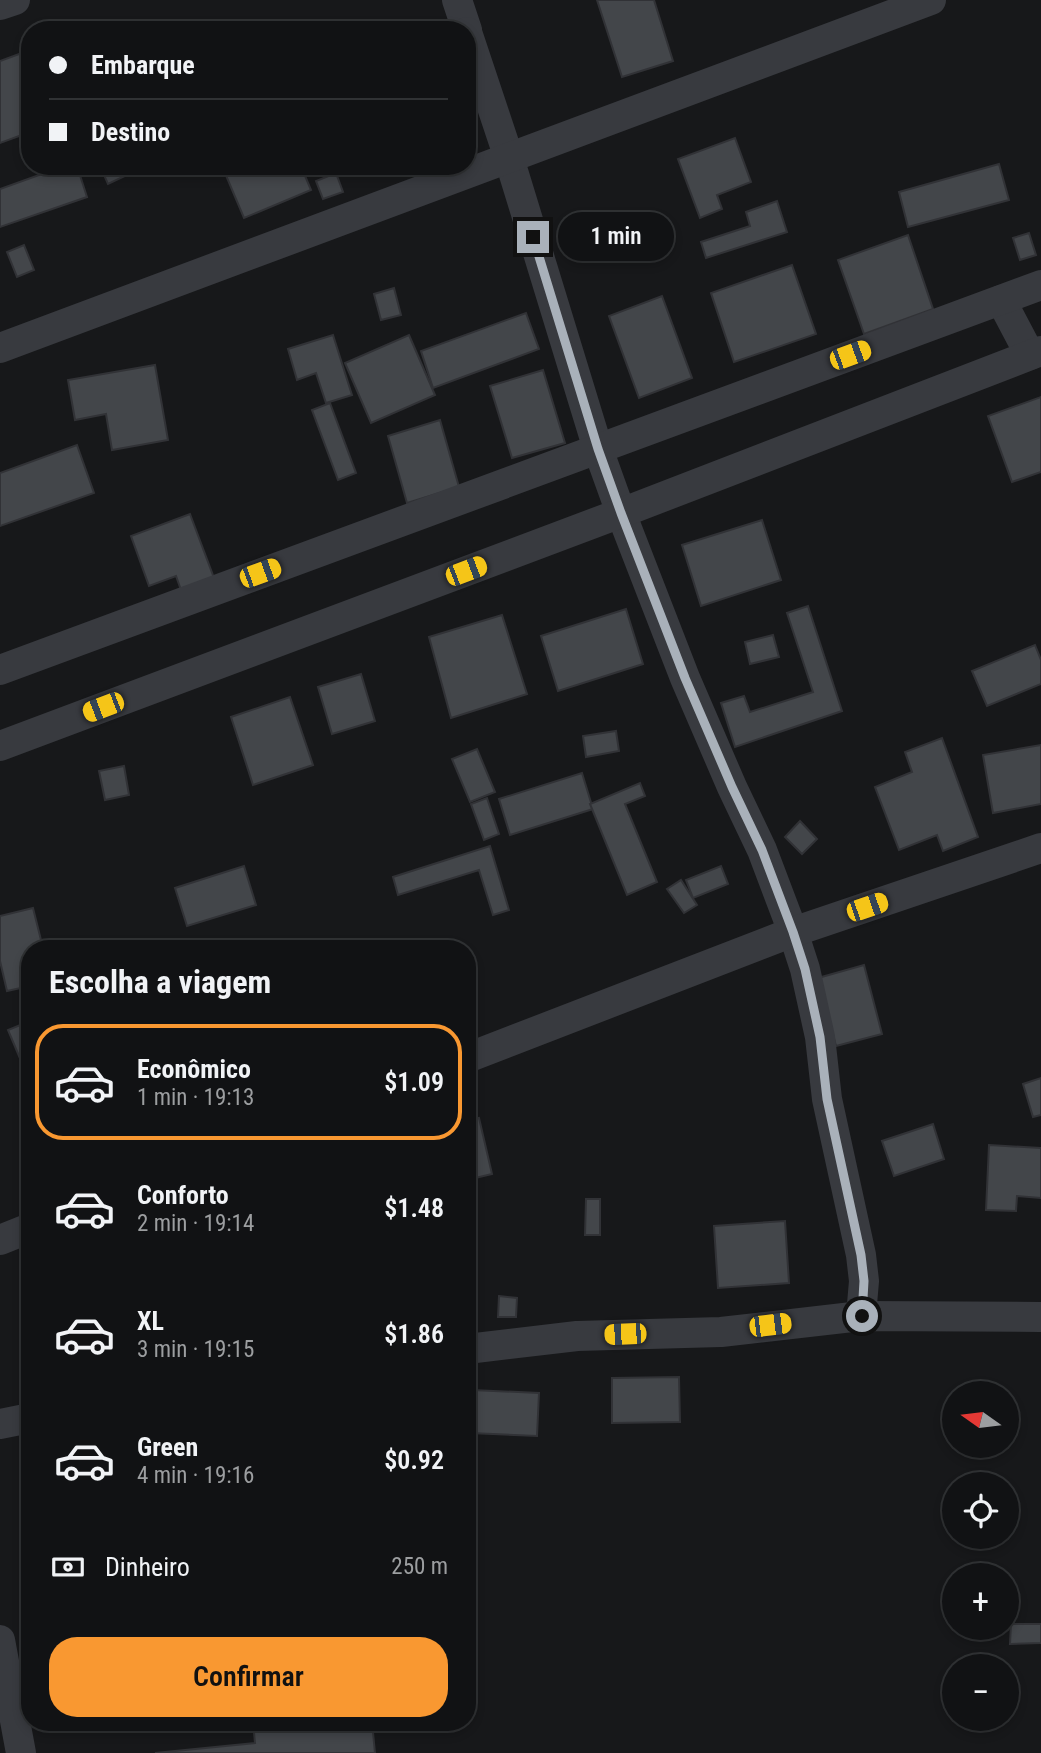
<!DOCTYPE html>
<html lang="pt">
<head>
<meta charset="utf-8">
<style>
	:root { --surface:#111214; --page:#1a1b1d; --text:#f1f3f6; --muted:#9c9ea0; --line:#303234; --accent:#f99831 }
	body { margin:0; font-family:"Roboto Condensed",sans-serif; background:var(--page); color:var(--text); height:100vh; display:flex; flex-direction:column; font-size:26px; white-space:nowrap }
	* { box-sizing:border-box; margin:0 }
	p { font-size:23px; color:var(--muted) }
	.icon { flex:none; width:38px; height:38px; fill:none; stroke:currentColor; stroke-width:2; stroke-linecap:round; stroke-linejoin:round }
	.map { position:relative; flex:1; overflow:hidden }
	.sheet { position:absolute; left:21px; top:940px; width:455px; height:791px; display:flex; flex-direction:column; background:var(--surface); border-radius:28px; box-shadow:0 4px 10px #0003,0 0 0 2px var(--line) }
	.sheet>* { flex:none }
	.top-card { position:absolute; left:21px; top:21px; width:455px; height:154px; border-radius:28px; box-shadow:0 4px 10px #0003,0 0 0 2px var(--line); display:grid; align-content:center; height:154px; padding:0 28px; background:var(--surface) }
	.needle { width:46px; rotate:284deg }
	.tools { position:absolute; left:942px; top:1381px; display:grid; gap:14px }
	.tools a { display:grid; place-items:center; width:77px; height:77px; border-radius:50%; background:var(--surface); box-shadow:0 4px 10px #0003,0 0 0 2px var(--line); font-size:35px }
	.end { position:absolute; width:32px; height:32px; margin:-16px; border:9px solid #a9b1ba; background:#111; box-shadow:0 0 0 4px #111 }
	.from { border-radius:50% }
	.bubble { position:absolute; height:49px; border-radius:24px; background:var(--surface); box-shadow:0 4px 10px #0003,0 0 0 2px var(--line); font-size:23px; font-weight:600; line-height:49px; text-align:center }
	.car { position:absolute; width:21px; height:42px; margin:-21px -10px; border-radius:9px; box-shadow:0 0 5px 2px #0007; background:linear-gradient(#f5c518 24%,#345 0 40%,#f5c518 0 76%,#345 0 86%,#f5c518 0) }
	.top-card b { display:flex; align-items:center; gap:24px; height:66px; font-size:26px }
	.top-card b+b { border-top:2px solid var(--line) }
	.top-card i { width:18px; height:18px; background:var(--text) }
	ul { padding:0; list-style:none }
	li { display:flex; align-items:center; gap:21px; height:116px; margin:0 14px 10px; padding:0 14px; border:4px solid transparent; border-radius:28px }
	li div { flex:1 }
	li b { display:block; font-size:26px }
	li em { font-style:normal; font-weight:600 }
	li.selected { border-color:var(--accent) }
	li>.icon { width:63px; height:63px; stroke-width:1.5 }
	h2 { padding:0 28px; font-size:32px; line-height:84px }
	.pay { display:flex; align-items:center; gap:18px; height:77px; padding:0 28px; font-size:26px }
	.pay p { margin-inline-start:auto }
	.cta { display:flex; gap:14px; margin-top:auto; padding:14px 28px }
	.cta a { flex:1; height:80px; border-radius:28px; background:var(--accent); color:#111; font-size:28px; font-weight:600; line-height:80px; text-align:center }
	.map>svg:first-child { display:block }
	.building { fill:#43464a; stroke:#313236; stroke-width:2 }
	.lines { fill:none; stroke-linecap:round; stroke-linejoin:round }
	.minor { stroke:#383a3f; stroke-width:30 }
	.route { stroke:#a9b1ba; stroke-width:9 }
</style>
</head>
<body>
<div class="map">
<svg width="1041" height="1753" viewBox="0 0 1041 1753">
	<rect width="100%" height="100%" fill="#17181a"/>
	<g class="building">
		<polygon points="597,0 654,0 673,61 622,77"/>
		<polygon points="30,50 30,132 0,143 0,61"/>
		<polygon points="735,138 751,182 717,195 722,209 700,218 678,159"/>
		<polygon points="999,164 1009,200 908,227 899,192"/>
		<polygon points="64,166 77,166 87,197 0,227 0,189"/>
		<polygon points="100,166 146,166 108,184"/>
		<polygon points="222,166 301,166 311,190 244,218"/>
		<polygon points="336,173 343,192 323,199 316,181"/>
		<polygon points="777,201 787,232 706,258 701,242 750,226 746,212"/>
		<polygon points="1029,233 1036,255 1020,260 1013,238"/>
		<polygon points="908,235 933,309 864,334 838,260"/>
		<polygon points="24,245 34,270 17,277 7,252"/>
		<polygon points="792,265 816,334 734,362 711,293"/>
		<polygon points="394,288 401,315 381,320 374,294"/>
		<polygon points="662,296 692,378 639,398 609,316"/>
		<polygon points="526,313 539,349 433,388 421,351"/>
		<polygon points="333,335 352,395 326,403 316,373 297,380 288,349"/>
		<polygon points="409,335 435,395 371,423 345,363"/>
		<polygon points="155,365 168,440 112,450 106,414 75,420 68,380"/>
		<polygon points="543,370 565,443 512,458 490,386"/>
		<polygon points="1041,397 1041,472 1012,482 988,416"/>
		<polygon points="330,403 356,473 338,480 312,410"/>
		<polygon points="440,420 459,487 407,503 388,436"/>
		<polygon points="77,445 94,493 0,526 0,473"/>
		<polygon points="190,514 214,578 181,590 176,576 149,586 131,536"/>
		<polygon points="762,520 781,580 701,606 682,545"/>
		<polygon points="808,606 842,711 735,747 721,703 744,696 750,712 813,692 787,613"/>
		<polygon points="626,609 643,664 558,691 541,636"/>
		<polygon points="502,615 527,694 451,718 429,637"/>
		<polygon points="773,635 779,657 750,664 745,642"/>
		<polygon points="1035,645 1041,660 1041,684 987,706 972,671"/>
		<polygon points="361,674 375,721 332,734 318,687"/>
		<polygon points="290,697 313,765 253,785 231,717"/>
		<polygon points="616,731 619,751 586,757 583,736"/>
		<polygon points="942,738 978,837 943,851 937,835 899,850 875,787 912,772 905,752"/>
		<polygon points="1041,745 1041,804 993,813 983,755"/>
		<polygon points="477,749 495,792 470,802 452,759"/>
		<polygon points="124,766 129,795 105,800 99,771"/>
		<polygon points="582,773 593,809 510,835 499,799"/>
		<polygon points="640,783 645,796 625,804 657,882 627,895 590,804"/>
		<polygon points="487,798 499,834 484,840 471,804"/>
		<polygon points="800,821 817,839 802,854 785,837"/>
		<polygon points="490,846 509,910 493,915 479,870 398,895 393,877"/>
		<polygon points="244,866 256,905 187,926 175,888"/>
		<polygon points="721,866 728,884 693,898 686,880"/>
		<polygon points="681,880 697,905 684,913 667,889"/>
		<polygon points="33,908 43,948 30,948 30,986 7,991 0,961 0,916"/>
		<polygon points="864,965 882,1034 836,1046 818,978"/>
		<polygon points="30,1021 30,1082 8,1030"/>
		<polygon points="1041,1078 1041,1115 1033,1117 1023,1084"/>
		<polygon points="479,1118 492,1174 467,1180 467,1120"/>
		<polygon points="933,1124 944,1159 894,1176 882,1141"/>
		<polygon points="989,1145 1041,1148 1041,1198 1017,1196 1016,1211 986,1210"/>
		<polygon points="586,1199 600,1199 600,1235 585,1235"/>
		<polygon points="785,1221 789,1283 718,1288 714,1226"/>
		<polygon points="499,1296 517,1298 516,1317 498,1317"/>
		<polygon points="679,1377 680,1422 612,1423 612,1378"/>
		<polygon points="472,1390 539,1393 537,1436 470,1433"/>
		<polygon points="1011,1624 1041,1624 1041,1643 1010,1644"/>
		<polygon points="253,1722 372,1722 375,1753 155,1753 255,1743"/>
	</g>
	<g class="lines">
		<g class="minor">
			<polyline points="457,0 467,30"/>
			<polyline points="0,5 15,0"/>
			<polyline points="467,32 509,158 598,449 621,513 685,678 732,787 762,850 793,932 805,969 820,1037 827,1099 861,1255 864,1281 861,1316"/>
			<polyline points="1001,300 1030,355"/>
			<polyline points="0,348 931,0"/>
			<polyline points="0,670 1041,285"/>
			<polyline points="0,746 621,513 1041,351"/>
			<polyline points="467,1058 793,932 1041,848"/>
			<polyline points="0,1240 30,1228"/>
			<polyline points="467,1349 577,1336 721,1332 861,1316 1041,1317"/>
			<polyline points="0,1424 30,1418"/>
			<polyline points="0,1640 21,1753"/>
		</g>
	</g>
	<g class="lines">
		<polyline class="route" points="533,237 598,449 621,513 685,678 732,787 762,850 793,932 805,969 820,1037 827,1099 861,1255 864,1281 862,1316"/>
	</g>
</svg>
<div class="tools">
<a><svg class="needle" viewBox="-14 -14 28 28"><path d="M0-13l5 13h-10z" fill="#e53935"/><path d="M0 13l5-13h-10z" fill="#9c9ea0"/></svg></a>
<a><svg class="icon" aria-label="locate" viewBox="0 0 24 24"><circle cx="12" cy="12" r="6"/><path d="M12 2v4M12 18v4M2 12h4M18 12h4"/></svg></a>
<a>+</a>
<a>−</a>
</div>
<i class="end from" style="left:862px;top:1316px"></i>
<i class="end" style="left:533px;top:237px"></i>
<div class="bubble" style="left:558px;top:212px;width:116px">1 min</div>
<i class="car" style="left:850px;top:355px;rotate:70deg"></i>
<i class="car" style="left:466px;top:571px;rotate:69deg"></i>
<i class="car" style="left:260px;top:573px;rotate:70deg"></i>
<i class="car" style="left:103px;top:707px;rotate:249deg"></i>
<i class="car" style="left:867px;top:907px;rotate:71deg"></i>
<i class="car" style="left:770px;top:1325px;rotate:83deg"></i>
<i class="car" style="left:625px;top:1334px;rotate:268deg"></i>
<div class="top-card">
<b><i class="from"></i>Embarque</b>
<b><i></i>Destino</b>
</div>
<section class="sheet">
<h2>Escolha a viagem</h2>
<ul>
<li class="selected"><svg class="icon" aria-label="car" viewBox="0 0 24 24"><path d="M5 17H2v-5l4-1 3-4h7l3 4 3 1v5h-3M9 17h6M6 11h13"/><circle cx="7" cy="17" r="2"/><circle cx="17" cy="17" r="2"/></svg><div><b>Econômico</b><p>1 min · 19:13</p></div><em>$1.09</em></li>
<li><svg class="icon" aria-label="car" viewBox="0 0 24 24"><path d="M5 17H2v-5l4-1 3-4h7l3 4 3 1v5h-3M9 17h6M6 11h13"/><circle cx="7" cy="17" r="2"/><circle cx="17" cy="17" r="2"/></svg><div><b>Conforto</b><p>2 min · 19:14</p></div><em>$1.48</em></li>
<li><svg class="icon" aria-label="car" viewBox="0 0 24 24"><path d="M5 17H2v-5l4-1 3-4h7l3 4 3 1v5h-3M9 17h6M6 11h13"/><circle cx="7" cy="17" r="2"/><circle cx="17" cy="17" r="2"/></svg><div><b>XL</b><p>3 min · 19:15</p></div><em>$1.86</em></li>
<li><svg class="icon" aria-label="car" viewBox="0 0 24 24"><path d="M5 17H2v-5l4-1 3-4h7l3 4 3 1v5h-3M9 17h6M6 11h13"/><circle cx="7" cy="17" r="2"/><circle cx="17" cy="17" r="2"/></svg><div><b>Green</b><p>4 min · 19:16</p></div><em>$0.92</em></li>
</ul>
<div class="pay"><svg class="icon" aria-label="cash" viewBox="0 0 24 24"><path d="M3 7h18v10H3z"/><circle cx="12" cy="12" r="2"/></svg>Dinheiro<p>250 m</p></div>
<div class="cta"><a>Confirmar</a></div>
</section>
</div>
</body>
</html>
